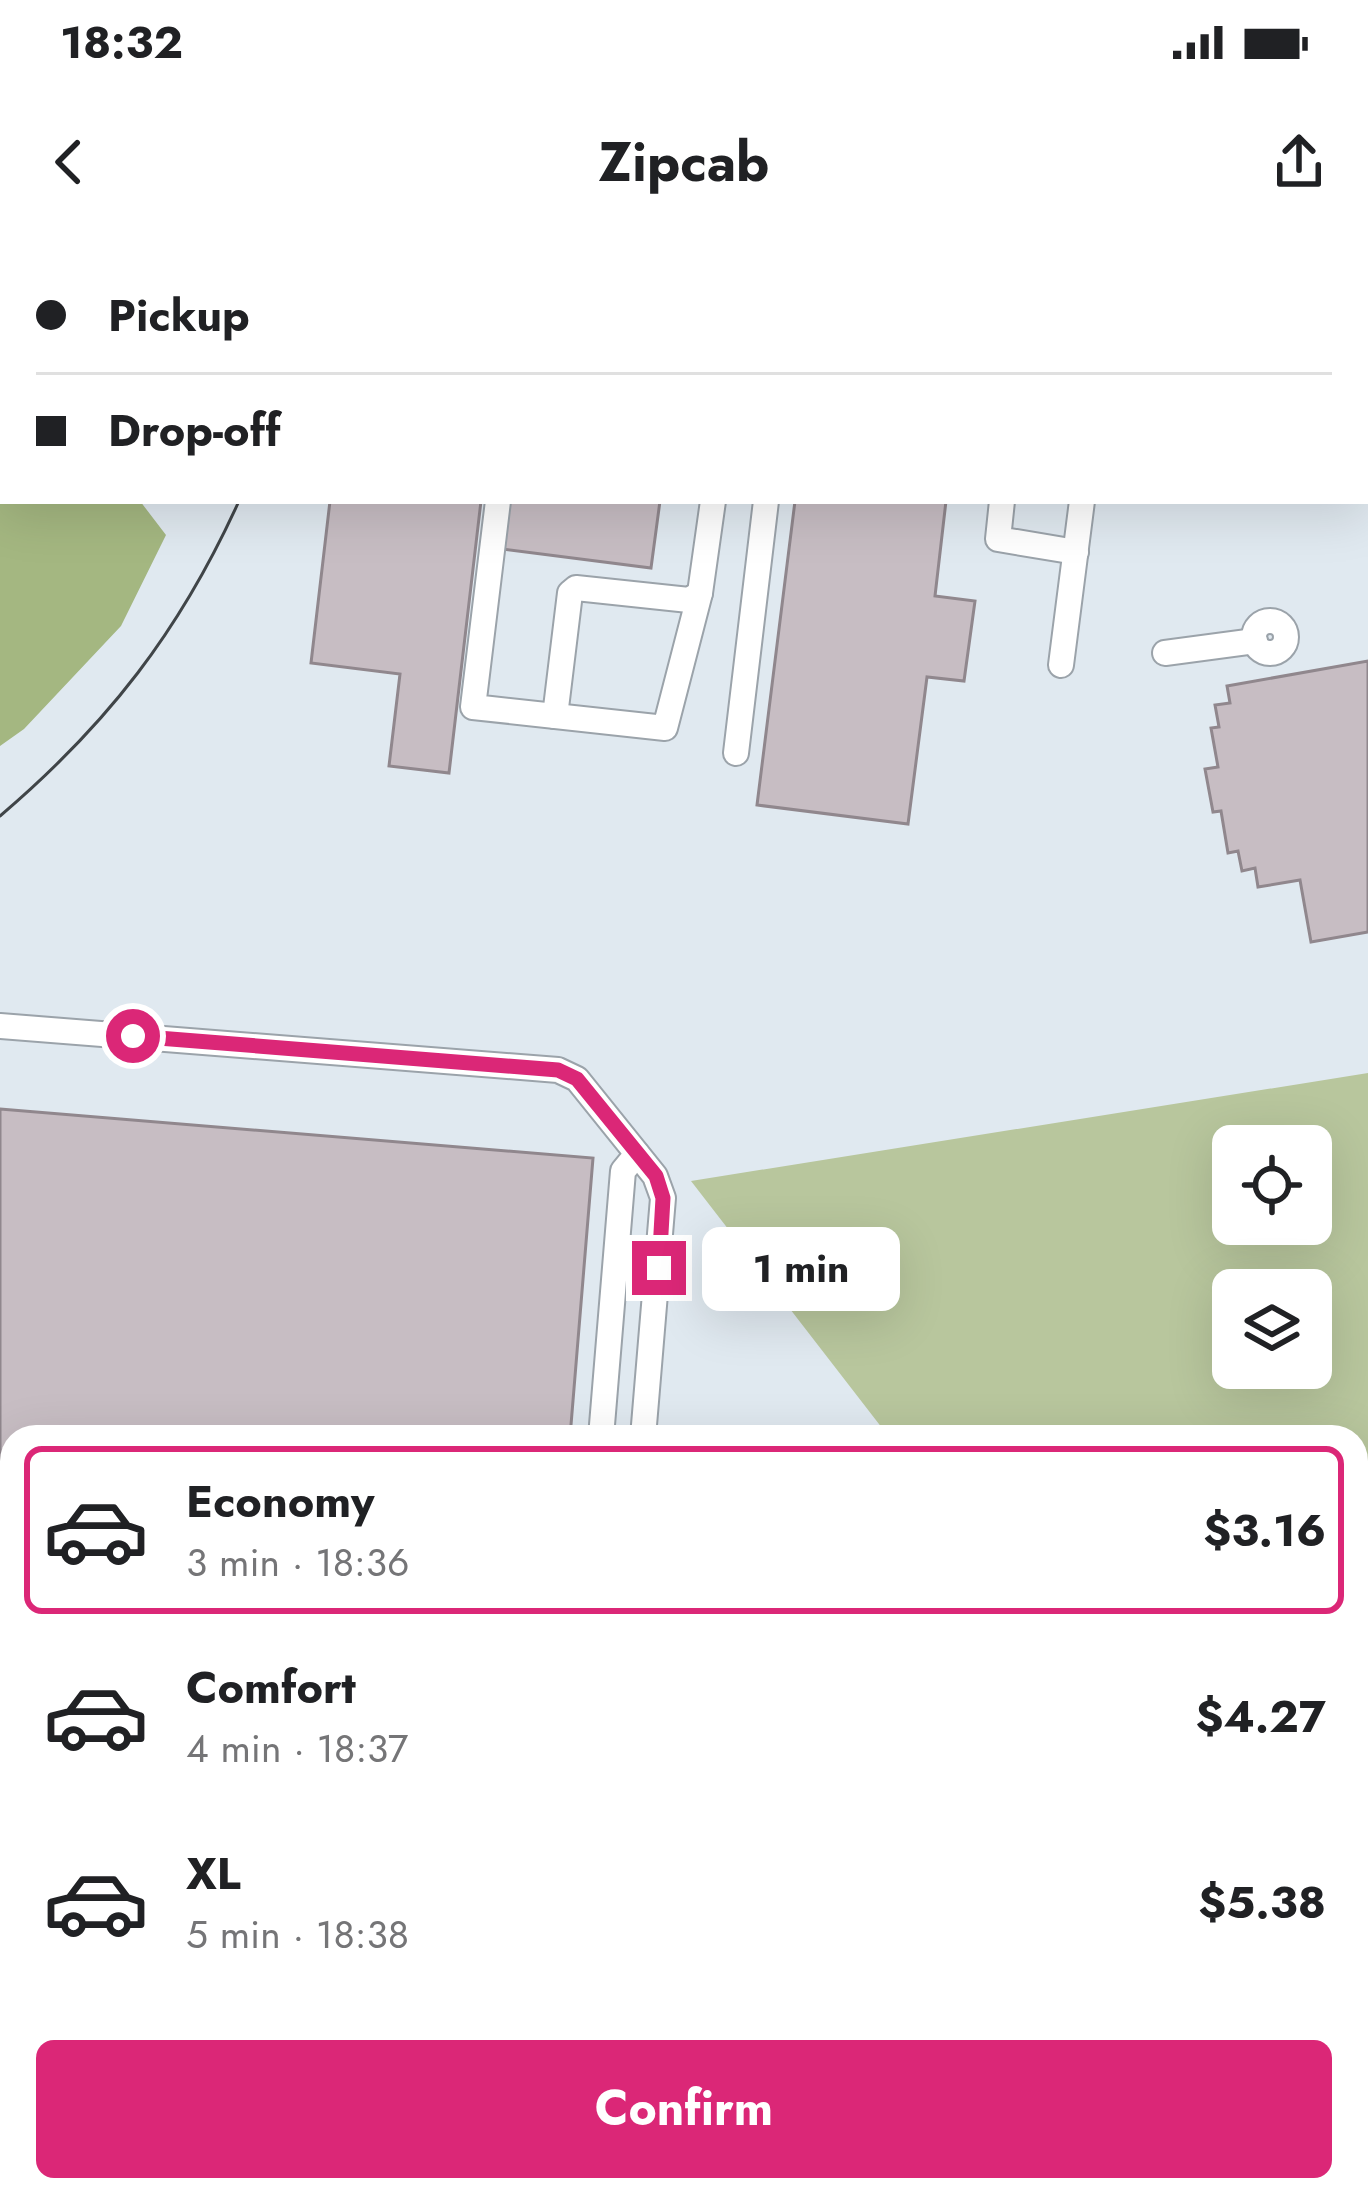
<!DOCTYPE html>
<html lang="en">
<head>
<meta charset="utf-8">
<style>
	:root { --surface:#fff; --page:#f6f6f6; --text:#202124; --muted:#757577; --line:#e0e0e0; --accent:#db2777 }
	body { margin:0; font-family:Jost,sans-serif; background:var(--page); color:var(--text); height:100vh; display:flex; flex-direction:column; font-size:45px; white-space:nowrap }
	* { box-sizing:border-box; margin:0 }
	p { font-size:39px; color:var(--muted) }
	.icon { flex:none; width:66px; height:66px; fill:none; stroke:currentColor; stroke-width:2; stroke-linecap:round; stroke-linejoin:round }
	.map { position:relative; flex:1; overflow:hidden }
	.details { position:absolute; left:0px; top:1185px; width:1368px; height:777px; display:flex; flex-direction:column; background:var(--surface); border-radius:36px 36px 0 0; box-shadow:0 12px 48px #0002 }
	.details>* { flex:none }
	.guide { position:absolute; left:0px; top:0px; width:1368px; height:264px; box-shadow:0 12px 48px #0002; display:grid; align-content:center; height:264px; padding:0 36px; background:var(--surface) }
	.tools { position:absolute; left:1212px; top:885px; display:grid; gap:24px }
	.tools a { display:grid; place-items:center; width:120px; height:120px; border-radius:18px; background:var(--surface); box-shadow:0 12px 48px #0002; font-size:60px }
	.end { position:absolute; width:54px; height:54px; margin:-27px; border:15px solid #db2777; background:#fff; box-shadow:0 0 0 6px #fff }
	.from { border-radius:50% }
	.bubble { position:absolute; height:84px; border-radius:18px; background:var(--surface); box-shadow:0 12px 48px #0002; font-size:39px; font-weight:700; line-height:84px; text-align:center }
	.guide b { display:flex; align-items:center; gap:42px; height:114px; font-size:45px }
	.guide b+b { border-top:3px solid var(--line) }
	.guide i { width:30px; height:30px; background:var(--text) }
	ul { padding:21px 0 0; list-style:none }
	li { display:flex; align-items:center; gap:36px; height:168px; margin:0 24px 18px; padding:0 12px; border:6px solid transparent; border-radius:18px }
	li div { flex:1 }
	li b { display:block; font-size:45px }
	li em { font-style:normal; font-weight:700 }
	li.active { border-color:var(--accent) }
	li>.icon { width:108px; height:108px; stroke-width:1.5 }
	.button { display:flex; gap:24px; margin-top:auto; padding:24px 36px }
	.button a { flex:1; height:138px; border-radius:18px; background:var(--accent); color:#fff; font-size:48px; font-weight:700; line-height:138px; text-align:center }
	.status { display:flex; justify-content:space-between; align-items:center; height:84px; padding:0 60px; background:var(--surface); direction:ltr }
	.status svg { height:33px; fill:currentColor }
	header { display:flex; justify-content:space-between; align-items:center; height:156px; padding:0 36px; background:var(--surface); font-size:54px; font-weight:700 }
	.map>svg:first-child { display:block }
	.green { fill:#b8c69d; fill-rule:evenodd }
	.forest { fill:#a4b781 }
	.building { fill:#c7bdc3; stroke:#90878d; stroke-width:3 }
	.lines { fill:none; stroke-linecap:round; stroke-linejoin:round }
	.minor-casing { stroke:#9ba3aa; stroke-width:28 }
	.minor { stroke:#fff; stroke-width:24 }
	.tram { stroke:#404548; stroke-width:3 }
	.route { stroke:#db2777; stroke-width:15 }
</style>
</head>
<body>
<div class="status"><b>18:32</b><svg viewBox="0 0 49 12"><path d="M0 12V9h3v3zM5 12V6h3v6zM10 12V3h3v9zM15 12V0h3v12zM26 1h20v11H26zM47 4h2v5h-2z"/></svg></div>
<header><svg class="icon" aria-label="back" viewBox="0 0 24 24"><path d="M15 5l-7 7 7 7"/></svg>Zipcab<svg class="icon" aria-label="share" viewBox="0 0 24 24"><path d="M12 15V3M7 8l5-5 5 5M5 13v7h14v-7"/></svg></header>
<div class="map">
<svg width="1368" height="1960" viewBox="0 0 1368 1960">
	<rect width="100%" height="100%" fill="#e0e9f0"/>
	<path class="green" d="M1368,833v416l-12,10v-62h-467l-198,-256zM1233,906h78v78h-78zM1233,1050h78v78h-78z"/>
	<polygon class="forest" points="0,78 3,261 140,261 166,295 121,386 24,489 0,506"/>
	<g class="building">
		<polygon points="40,0 176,0 178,3 43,3"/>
		<polygon points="330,261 481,261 449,533 389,526 400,434 311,423"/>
		<polygon points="508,261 660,261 651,328 502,309"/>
		<polygon points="795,261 946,261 935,356 975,361 964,441 927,437 908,584 757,565"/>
		<polygon points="1368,421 1368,692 1311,702 1300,640 1258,647 1255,628 1242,631 1238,611 1228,613 1221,571 1213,572 1205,529 1218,527 1211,488 1219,487 1215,465 1230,463 1227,446"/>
		<polygon points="0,869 593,918 570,1197 12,1197 12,1259 0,1258"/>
		<polygon points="1368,1398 1368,1683 1362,1683 1356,1674 1356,1407"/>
		<polygon points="541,1950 632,1950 640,1960 549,1960"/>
		<polygon points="943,1950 1028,1950 1035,1960 930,1960"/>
	</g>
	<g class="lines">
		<defs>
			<g id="minor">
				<polyline points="212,0 214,3"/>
				<polyline points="303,0 307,3"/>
				<polyline points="384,3 386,0"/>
				<polyline points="601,3 602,0"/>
				<polyline points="975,3 976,0"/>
				<polyline points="1365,162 1368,163"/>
				<polyline points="498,261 473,467 665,488 700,353"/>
				<polyline points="1002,261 998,299 1076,312"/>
				<circle cx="1270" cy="397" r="16"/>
				<polyline points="1165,413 1255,401"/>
				<polyline points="1061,425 1082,261"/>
				<polyline points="555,476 570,353 576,348 689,360 700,353 713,261"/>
				<polyline points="736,513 766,261"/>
				<polyline points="0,786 558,830 577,839 655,936 663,958 643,1197"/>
				<polyline points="601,1197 623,931 637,914"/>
				<polyline points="1356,1319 1368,1309"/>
				<polyline points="0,1339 12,1340"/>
				<polyline points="0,1420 12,1421"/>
				<polyline points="0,1658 12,1659"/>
				<polyline points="0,1711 12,1712"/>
				<polyline points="1356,1768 1368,1758"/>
				<polyline points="1356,1809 1368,1798"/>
				<polyline points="684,1950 691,1960"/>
				<polyline points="1070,1950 1078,1960"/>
				<polyline points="1209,1950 1227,1960"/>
				<polyline points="51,1960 52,1950"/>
				<polyline points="408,1960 421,1950"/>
				<polyline points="485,1960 498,1950"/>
				<polyline points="753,1960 766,1950"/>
				<polyline points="861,1960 874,1950"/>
			</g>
		</defs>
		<use href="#minor" class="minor-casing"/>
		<use href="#minor" class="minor"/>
		<g class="tram">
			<polyline points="334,3 335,0"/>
			<path d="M0,576c108,-92 180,-185 239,-315"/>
		</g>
	</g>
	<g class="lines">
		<polyline class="route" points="133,796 558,830 577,839 656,936 663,958 659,1028"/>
	</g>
</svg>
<div class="tools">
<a><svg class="icon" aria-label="locate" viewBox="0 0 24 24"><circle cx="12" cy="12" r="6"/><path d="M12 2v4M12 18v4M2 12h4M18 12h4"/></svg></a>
<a><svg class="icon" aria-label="layers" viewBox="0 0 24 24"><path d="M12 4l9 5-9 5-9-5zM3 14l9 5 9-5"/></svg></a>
</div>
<i class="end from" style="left:133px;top:796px"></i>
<i class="end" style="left:659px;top:1028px"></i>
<div class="bubble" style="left:702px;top:987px;width:198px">1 min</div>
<div class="guide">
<b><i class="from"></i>Pickup</b>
<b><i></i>Drop-off</b>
</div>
<section class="details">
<ul>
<li class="active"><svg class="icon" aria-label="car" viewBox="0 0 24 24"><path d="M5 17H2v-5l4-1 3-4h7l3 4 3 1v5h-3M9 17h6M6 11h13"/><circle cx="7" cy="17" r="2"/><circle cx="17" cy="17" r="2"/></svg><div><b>Economy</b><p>3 min · 18:36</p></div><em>$3.16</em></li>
<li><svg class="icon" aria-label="car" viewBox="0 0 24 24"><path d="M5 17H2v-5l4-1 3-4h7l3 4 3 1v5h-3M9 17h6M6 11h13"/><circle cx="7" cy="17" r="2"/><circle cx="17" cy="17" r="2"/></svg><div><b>Comfort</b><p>4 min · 18:37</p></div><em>$4.27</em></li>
<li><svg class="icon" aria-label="car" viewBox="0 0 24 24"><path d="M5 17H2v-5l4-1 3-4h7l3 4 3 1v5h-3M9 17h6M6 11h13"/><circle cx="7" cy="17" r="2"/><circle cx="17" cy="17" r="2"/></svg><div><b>XL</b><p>5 min · 18:38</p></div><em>$5.38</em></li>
</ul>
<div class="button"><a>Confirm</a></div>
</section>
</div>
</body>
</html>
